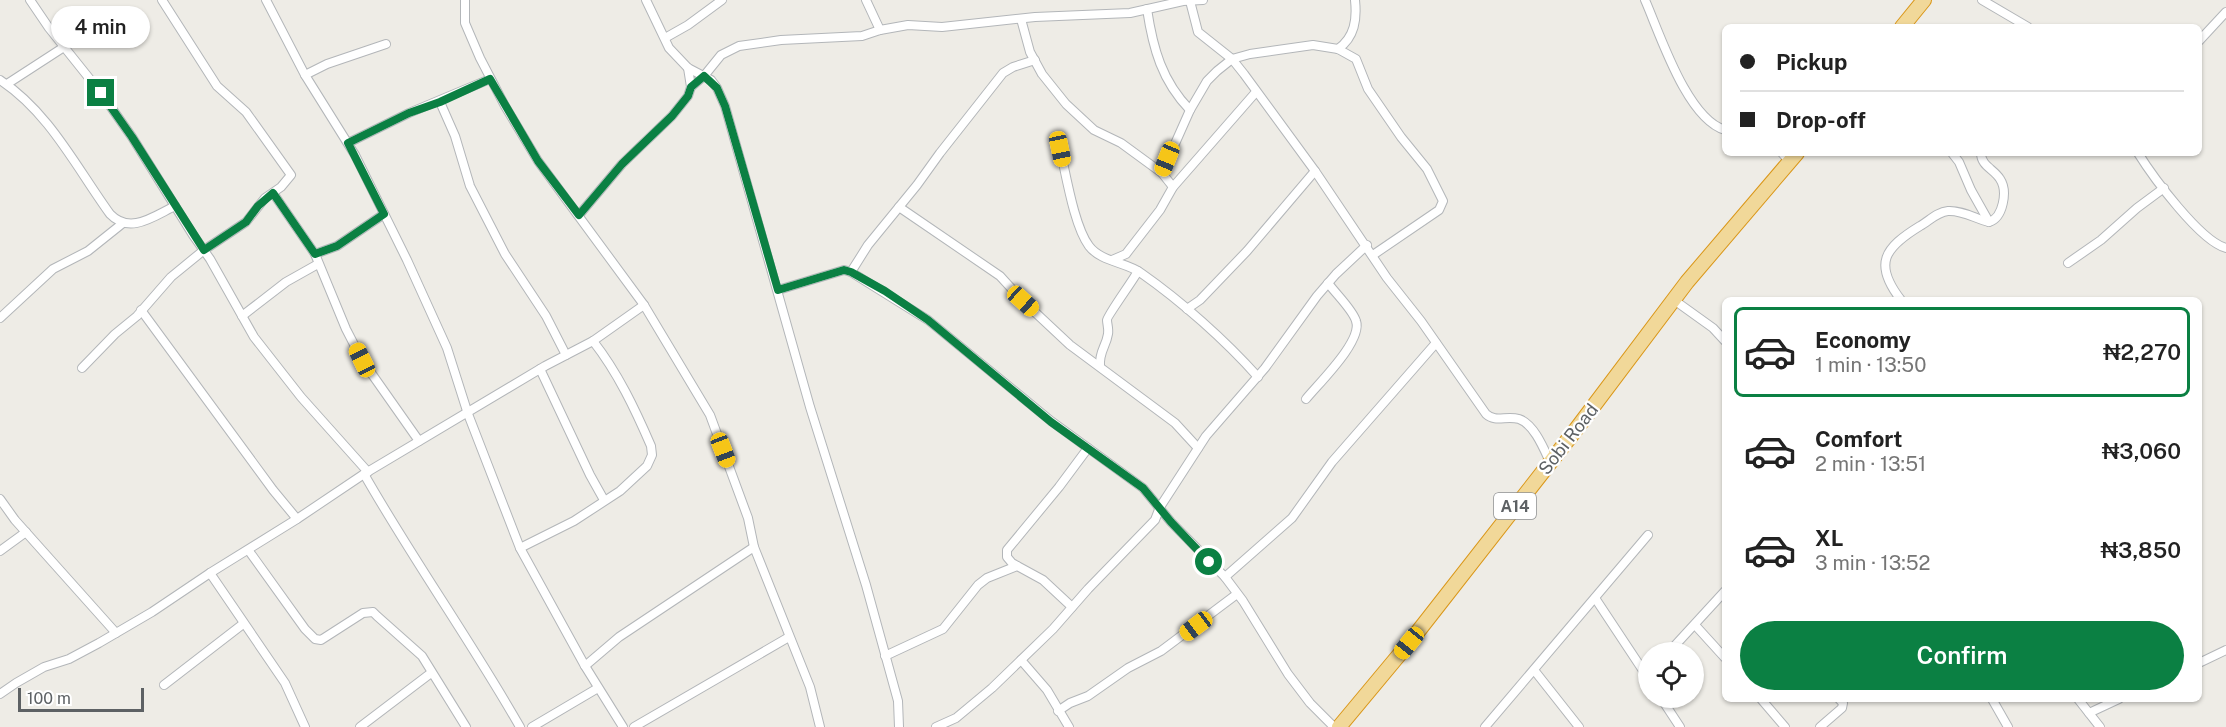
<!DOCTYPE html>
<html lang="en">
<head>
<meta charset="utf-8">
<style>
	:root { --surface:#fff; --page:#f6f6f6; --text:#222; --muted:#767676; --line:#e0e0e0; --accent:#0b8043 }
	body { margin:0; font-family:"Public Sans",sans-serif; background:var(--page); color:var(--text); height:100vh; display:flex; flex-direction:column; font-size:22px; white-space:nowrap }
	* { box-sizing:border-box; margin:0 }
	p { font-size:20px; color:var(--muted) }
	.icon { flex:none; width:33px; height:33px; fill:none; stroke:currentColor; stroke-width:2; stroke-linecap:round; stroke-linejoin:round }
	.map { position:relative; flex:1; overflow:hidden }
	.side { position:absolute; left:1722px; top:297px; width:480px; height:405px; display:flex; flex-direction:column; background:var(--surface); border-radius:9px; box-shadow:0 2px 4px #0004 }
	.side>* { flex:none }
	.guide { position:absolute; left:1722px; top:24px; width:480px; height:132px; border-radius:9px; box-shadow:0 2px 4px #0004; display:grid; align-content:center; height:132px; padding:0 18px; background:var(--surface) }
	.controls { position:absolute; left:1638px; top:642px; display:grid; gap:12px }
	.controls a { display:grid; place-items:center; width:66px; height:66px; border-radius:50%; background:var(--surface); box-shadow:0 2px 4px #0004; font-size:30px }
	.scale { position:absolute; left:18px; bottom:15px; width:126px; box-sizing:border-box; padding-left:6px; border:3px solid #5d6164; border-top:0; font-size:16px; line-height:21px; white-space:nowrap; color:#5d6164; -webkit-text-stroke:4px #fff; paint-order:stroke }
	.end { position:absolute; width:27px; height:27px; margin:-14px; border:8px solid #0b8043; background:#fff; box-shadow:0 0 0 3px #fff }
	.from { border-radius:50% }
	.bubble { position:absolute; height:42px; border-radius:21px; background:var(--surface); box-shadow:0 2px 4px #0004; font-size:20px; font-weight:600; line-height:42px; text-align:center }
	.car { position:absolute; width:18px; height:36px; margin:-18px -9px; border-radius:8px; box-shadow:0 0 4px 2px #0007; background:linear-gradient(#f5c518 24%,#345 0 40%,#f5c518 0 76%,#345 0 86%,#f5c518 0) }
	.guide b { display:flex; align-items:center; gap:21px; height:57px; font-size:22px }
	.guide b+b { border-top:2px solid var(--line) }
	.guide i { width:15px; height:15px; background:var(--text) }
	ul { padding:10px 0 0; list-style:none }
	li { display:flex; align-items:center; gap:18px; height:90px; margin:0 12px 9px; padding:0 6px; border:3px solid transparent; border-radius:9px }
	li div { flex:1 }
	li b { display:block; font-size:22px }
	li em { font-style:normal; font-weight:600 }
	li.selected { border-color:var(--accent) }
	li>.icon { width:54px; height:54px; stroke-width:1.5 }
	.action { display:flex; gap:12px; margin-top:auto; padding:12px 18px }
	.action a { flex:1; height:69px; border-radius:36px; background:var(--accent); color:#fff; font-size:24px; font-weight:600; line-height:69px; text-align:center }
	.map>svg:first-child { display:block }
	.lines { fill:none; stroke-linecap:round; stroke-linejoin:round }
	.street-casing { stroke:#b3b6b9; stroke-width:10 }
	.highway-casing { stroke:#da9719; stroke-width:16 }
	.street { stroke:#fff; stroke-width:8 }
	.highway { stroke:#f1d899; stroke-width:14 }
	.route { stroke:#0b8043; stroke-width:8 }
	.labels { text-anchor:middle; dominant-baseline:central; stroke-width:4.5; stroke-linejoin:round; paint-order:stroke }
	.shield { fill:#fff; stroke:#8e9092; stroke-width:1.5 }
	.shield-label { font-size:16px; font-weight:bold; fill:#5d6164 }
	.street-label { font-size:18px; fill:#5d6164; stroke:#fff }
</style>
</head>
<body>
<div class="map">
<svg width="2226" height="727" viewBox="0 0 2226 727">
	<rect width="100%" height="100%" fill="#eeece6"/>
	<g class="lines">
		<defs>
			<g id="street">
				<polyline points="30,0 49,28 101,93 132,137 193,235 210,259 254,337 301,397 368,472"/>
				<polyline points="266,0 305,75 355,155 407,260 447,348 468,414 520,548 585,666 623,727"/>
				<polyline points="465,0 465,23 480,58 505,106 538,161 644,305 710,415 748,518 754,547 810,687 820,727"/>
				<polyline points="646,0 669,48 688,68 711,80 717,88 725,106 810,407 866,585 898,701 899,727"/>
				<polyline points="866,0 880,30"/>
				<path d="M1645,0c15,34 42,119 80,130"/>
				<polyline points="1982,0 2028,27"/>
				<path d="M1190,1l8,31 34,27 12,15 71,97 72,107 34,43 65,93c10,9 20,1 33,5 15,5 25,30 31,43"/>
				<path d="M1147,9c6,40 15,72 43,101"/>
				<polyline points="1021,19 1030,52 1042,74 1066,104 1094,130 1121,143 1162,173 1173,187"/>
				<polyline points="665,38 688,25 722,0"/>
				<polyline points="2199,41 2226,12"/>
				<path d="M1338,49c17,-12 19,-30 17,-49"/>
				<polyline points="305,75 327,64 386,44"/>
				<path d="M0,80c49,32 76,87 110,134 20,21 44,2 65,-8"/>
				<polyline points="7,84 64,47"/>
				<polyline points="691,87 704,76 721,55 739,46 781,40 862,36 880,30 908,25 942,27 1035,17 1130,13 1183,1 1203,0"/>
				<polyline points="440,102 455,136 470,186 505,254 546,316 566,355"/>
				<polyline points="348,143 409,113 490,79"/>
				<path d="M1060,149c6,25 14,77 29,97 12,16 37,16 52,27 40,28 84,67 117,104"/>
				<polyline points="1782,153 1790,162"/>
				<polyline points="1952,153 1959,162 1971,190 1989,222"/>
				<path d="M2138,153c15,24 62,88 88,95"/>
				<polyline points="1162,173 1190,110 1207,81 1217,71 1232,59 1250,54 1313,45 1338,49 1356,59 1368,89 1401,137 1427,169 1443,201 1439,210 1373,255"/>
				<polyline points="273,193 315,254 346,329 362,360 419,441"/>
				<polyline points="899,207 1000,276 1023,301 1070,345 1175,423 1198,448"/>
				<polyline points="579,215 622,164 672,116 688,96 691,87 688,68"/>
				<polyline points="315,254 337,246 384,214"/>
				<polyline points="1112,260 1126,254 1129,250 1160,210 1173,187 1256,92"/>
				<polyline points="2068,263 2101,240 2137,208 2164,188"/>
				<polyline points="851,272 868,245 917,185 940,153 1003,73 1013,67 1035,60"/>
				<polyline points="778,290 844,270 851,272 928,320 1051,421 1143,488 1171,522 1225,577 1243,601 1288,674 1310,703 1334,727"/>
				<polyline points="1674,300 1713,328 1725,341"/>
				<path d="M1901,300c-28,-36 -17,-52 19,-74 9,-5 17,-14 28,-15 14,-1 28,8 41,11 14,-4 19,-31 11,-43 -6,-10 -19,-13 -19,-26"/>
				<polyline points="1187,309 1200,300 1247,251 1315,171"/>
				<polyline points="141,310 273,490 297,519"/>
				<polyline points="242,316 286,282 318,264"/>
				<polyline points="0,318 53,269 88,251 123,223"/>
				<path d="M1100,366c-1,-15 6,-19 8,-32 1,-5 -1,-10 -1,-14 0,-4 27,-41 31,-49"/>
				<polyline points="82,368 115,334 137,316 171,277 204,250 246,222 265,198 281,187 291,175 246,112 217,86 162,0"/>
				<polyline points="540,369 590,475 604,500"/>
				<path d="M1306,399c12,-15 57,-58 50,-78 -3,-11 -20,-27 -28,-38"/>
				<path d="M364,474c49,86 107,167 156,253"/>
				<polyline points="0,499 15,520 116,633"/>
				<path d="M520,548l54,-27 46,-30 27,-25 5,-11 -1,-9c-16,-37 -33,-73 -58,-105"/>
				<polyline points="0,551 26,532"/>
				<polyline points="249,551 305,629 315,639 321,640 363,613 373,612 377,616 422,656 466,727"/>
				<polyline points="210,573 285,683 305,727"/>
				<polyline points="1225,577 1292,518 1332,462 1436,343"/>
				<polyline points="1595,598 1648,678"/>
				<polyline points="1072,607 1043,580 1012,563 1007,557 1007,550 1059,487 1088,448"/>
				<polyline points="1695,625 1725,658"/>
				<polyline points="1669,652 1725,591"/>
				<polyline points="885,656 943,629 978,585 987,578 1017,566"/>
				<polyline points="1021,660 1047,690 1069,727"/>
				<polyline points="2199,663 2226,650"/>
				<polyline points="585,666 619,637 754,547"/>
				<polyline points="1534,670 1579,727"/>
				<polyline points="164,685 243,624"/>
				<polyline points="0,694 16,683 44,667 69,659 99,643 152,612 210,573 297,519 364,474 545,366 593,341 644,305"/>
				<polyline points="1661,698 1680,727"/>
				<polyline points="1761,699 1785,727"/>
				<polyline points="1992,699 2008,727"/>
				<polyline points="2078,699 2100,727"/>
				<polyline points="1058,711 1070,703 1088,696 1128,668 1161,651 1237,594"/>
				<polyline points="2089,713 2119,699"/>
				<polyline points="360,727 431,673"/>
				<polyline points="532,727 598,688"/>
				<polyline points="634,727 789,637"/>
				<polyline points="936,727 956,718 992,688 1053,629 1088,589 1155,520 1160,507 1206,436 1265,368 1317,296 1336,274 1367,245"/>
				<polyline points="1485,727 1648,535"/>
				<polyline points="1820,727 1842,708 1843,703 1839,699"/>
			</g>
			<g id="highway">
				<polyline points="1902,27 1924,0"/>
				<polyline points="1339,727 1409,643 1574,432 1687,282 1797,153"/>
			</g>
		</defs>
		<use href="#street" class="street-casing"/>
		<use href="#highway" class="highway-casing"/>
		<use href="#street" class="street"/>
		<use href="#highway" class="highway"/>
	</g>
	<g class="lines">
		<polyline class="route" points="101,93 132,137 204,250 246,222 258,206 273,193 315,254 337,246 384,214 348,143 409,113 440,102 490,79 538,161 579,215 622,164 672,116 688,96 691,87 704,76 717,88 725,106 778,290 844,270 851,272 885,291 928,320 1051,422 1143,488 1171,522 1209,562"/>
	</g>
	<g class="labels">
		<rect class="shield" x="1494" y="493" width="42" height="26" rx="4.5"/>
		<g class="shield-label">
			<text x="1515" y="506">A14</text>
		</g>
		<g class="street-label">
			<text transform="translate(1568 439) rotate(-52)">Sobi Road</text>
		</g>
	</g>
</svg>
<div class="controls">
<a><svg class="icon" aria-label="locate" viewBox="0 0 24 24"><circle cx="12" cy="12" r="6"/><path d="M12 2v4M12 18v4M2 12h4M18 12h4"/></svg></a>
</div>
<div class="scale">100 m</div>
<i class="end from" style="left:1209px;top:562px"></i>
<i class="end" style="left:101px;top:93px"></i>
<div class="bubble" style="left:51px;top:6px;width:99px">4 min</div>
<i class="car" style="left:1060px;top:149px;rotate:168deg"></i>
<i class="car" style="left:1167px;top:159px;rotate:202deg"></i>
<i class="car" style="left:1023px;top:301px;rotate:132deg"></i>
<i class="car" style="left:362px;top:360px;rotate:334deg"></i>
<i class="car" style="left:723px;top:450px;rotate:159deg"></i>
<i class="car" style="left:1196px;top:626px;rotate:233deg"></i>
<i class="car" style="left:1409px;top:643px;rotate:219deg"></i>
<div class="guide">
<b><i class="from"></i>Pickup</b>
<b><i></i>Drop-off</b>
</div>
<section class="side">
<ul>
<li class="selected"><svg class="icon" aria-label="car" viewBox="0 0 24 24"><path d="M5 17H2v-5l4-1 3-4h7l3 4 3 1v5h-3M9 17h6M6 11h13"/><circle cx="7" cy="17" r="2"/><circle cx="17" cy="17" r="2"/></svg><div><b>Economy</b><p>1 min · 13:50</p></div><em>₦2,270</em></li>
<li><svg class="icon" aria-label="car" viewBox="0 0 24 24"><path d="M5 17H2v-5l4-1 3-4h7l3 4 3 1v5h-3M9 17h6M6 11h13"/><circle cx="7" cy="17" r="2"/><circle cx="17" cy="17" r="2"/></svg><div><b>Comfort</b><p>2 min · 13:51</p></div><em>₦3,060</em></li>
<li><svg class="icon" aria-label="car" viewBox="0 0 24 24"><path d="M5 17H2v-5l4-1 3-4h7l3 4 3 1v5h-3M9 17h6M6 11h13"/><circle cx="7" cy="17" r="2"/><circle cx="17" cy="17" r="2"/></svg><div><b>XL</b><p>3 min · 13:52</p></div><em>₦3,850</em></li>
</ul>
<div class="action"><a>Confirm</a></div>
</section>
</div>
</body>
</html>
